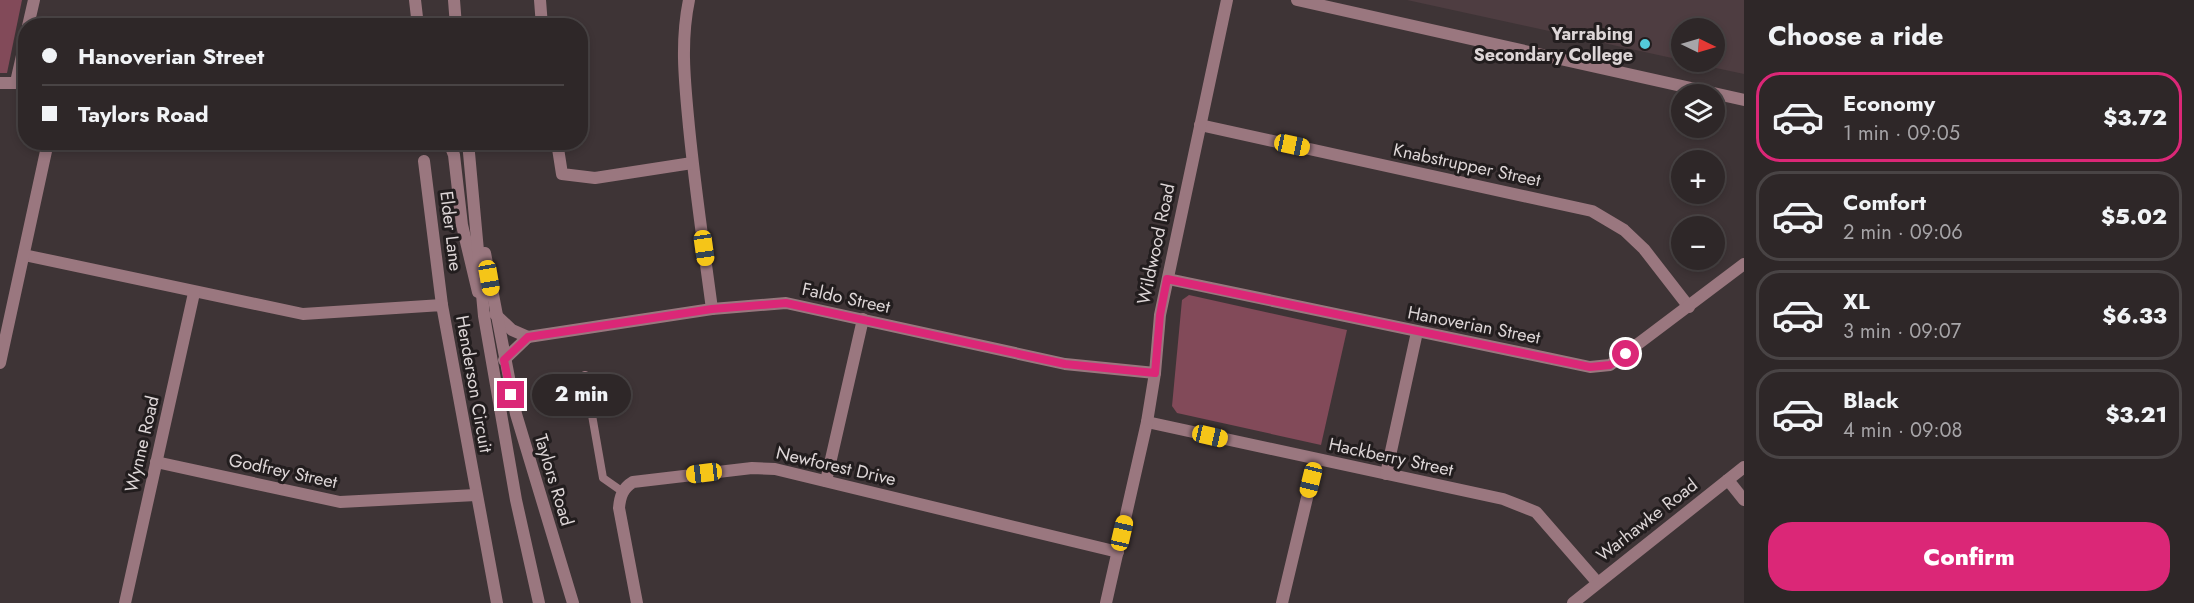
<!DOCTYPE html>
<html lang="en">
<head>
<meta charset="utf-8">
<style>
	:root { --surface:#2e2728; --page:#362f30; --text:#f1f3f6; --muted:#a7a5a8; --line:#494445; --accent:#db2777 }
	body { margin:0; font-family:Jost,sans-serif; background:var(--page); color:var(--text); height:100vh; display:flex; flex-direction:column; font-size:22px; white-space:nowrap }
	* { box-sizing:border-box; margin:0 }
	p { font-size:20px; color:var(--muted) }
	.icon { flex:none; width:33px; height:33px; fill:none; stroke:currentColor; stroke-width:2; stroke-linecap:round; stroke-linejoin:round }
	.map { position:relative; flex:1; overflow:hidden }
	.side { display:flex; flex-direction:column; background:var(--surface); width:450px }
	.side>* { flex:none }
	.hud { position:absolute; left:18px; top:18px; width:570px; height:132px; border-radius:24px; box-shadow:0 3px 9px #0003,0 0 0 2px var(--line); display:grid; align-content:center; height:132px; padding:0 24px; background:var(--surface) }
	.needle { width:39px; rotate:95deg }
	.buttons { position:absolute; left:1671px; top:18px; display:grid; gap:12px }
	.buttons a { display:grid; place-items:center; width:54px; height:54px; border-radius:50%; background:var(--surface); box-shadow:0 3px 9px #0003,0 0 0 2px var(--line); font-size:30px }
	.end { position:absolute; width:27px; height:27px; margin:-14px; border:8px solid #db2777; background:#fff; box-shadow:0 0 0 3px #fff }
	.from { border-radius:50% }
	.bubble { position:absolute; height:42px; border-radius:21px; background:var(--surface); box-shadow:0 3px 9px #0003,0 0 0 2px var(--line); font-size:20px; font-weight:800; line-height:42px; text-align:center }
	.car { position:absolute; width:18px; height:36px; margin:-18px -9px; border-radius:8px; box-shadow:0 0 4px 2px #0007; background:linear-gradient(#f5c518 24%,#345 0 40%,#f5c518 0 76%,#345 0 86%,#f5c518 0) }
	.hud b { display:flex; align-items:center; gap:21px; height:57px; font-size:22px }
	.hud b+b { border-top:2px solid var(--line) }
	.hud i { width:15px; height:15px; background:var(--text) }
	ul { padding:0; list-style:none }
	li { display:flex; align-items:center; gap:18px; height:90px; margin:0 12px 9px; padding:0 12px; border:3px solid var(--line); border-radius:24px }
	li div { flex:1 }
	li b { display:block; font-size:22px }
	li em { font-style:normal; font-weight:800 }
	li.current { border-color:var(--accent) }
	li>.icon { width:54px; height:54px; stroke-width:1.5 }
	h2 { padding:0 24px; font-size:27px; line-height:72px }
	.primary-button { display:flex; gap:12px; margin-top:auto; padding:12px 24px }
	.primary-button a { flex:1; height:69px; border-radius:24px; background:var(--accent); color:#fff; font-size:24px; font-weight:800; line-height:69px; text-align:center }
	main { display:flex; flex:1; min-height:0 }
	.map>svg:first-child { display:block }
	.built { fill:#4e3d41 }
	.park { fill:#824a59 }
	.lines { fill:none; stroke-linecap:round; stroke-linejoin:round }
	.service { stroke:#9a777f; stroke-width:8 }
	.minor { stroke:#9a777f; stroke-width:12 }
	.tertiary { stroke:#9a777f; stroke-width:12 }
	.route { stroke:#db2777; stroke-width:8 }
	.poi-dot { fill:#53cbda; stroke:#221d1e; stroke-width:2 }
	.labels { text-anchor:middle; dominant-baseline:central; stroke-width:6; stroke-linejoin:round; paint-order:stroke }
	.poi-label { font-size:18px; font-weight:bold; fill:#ddd6d7; stroke:#221d1e; text-anchor:end }
	.street-label { font-size:18px; fill:#ddd6d7; stroke:#221d1e }
</style>
</head>
<body>
<main>
<div class="map">
<svg width="1744" height="603" viewBox="0 0 1744 603">
	<rect width="100%" height="100%" fill="#3e3436"/>
	<polygon class="built" points="1407,0 1744,0 1744,74 1688,62 1714,62 1714,28 1682,28 1681,60"/>
	<g class="park">
		<polygon points="0,0 22,0 7,73 0,73"/>
		<polygon points="1189,295 1347,330 1321,445 1177,413 1172,406 1182,300"/>
	</g>
	<g class="lines">
		<polyline class="service" points="585,375 603,478 623,492"/>
		<g class="minor">
			<polyline points="415,0 418,26"/>
			<polyline points="540,0 542,26"/>
			<path d="M689,0c-9,43 -4,84 0,127 6,61 15,122 23,182"/>
			<polyline points="28,26 34,0"/>
			<polyline points="16,82 26,38"/>
			<polyline points="0,83 26,83"/>
			<polyline points="1200,125 1592,211 1624,230 1644,249 1689,307"/>
			<polyline points="449,142 454,155 462,225 478,292"/>
			<polyline points="557,142 562,174 595,178 692,163"/>
			<polyline points="424,161 442,305"/>
			<polyline points="24,255 303,314 442,305 497,603"/>
			<polyline points="1168,279 1590,367 1610,365 1744,264"/>
			<polyline points="495,314 512,330 528,337"/>
			<polyline points="528,337 712,309 786,303 1065,364 1155,373"/>
			<polyline points="504,360 528,337"/>
			<polyline points="0,363 48,142"/>
			<polyline points="1147,422 1503,499 1536,512 1597,582"/>
			<polyline points="156,462 340,502 476,495"/>
			<polyline points="1386,474 1417,332"/>
			<polyline points="1728,480 1744,500"/>
			<polyline points="826,481 863,319"/>
			<polyline points="125,603 194,293"/>
			<path d="M637,603l-18,-95c1,-12 4,-20 14,-26l119,-14 23,1 343,83"/>
			<polyline points="1282,603 1316,460"/>
		</g>
		<g class="tertiary">
			<polyline points="454,0 456,26"/>
			<polyline points="1297,0 1744,100"/>
			<polyline points="468,142 484,316 516,500 539,603"/>
			<polyline points="485,253 516,414 573,603"/>
			<polyline points="1106,603 1147,422 1155,373 1160,315 1227,0"/>
			<polyline points="1573,603 1744,467"/>
		</g>
	</g>
	<g class="lines">
		<polyline class="route" points="511,395 504,360 528,337 712,309 786,303 1065,364 1155,373 1160,315 1167,279 1590,367 1610,365 1626,354"/>
	</g>
	<circle class="poi-dot" cx="1645" cy="44" r="6"/>
	<g class="labels">
		<g class="poi-label">
			<text x="1633" y="34">Yarrabing<tspan x="1633" dy="21">Secondary College</tspan></text>
		</g>
		<g class="street-label">
			<text transform="translate(1467 165) rotate(12)">Knabstrupper Street</text>
			<text transform="translate(451 231) rotate(83)">Elder Lane</text>
			<text transform="translate(1156 244) rotate(-78)">Wildwood Road</text>
			<text transform="translate(846 298) rotate(12)">Faldo Street</text>
			<text transform="translate(1474 325) rotate(11)">Hanoverian Street</text>
			<text transform="translate(474 384) rotate(80)">Henderson Circuit</text>
			<text transform="translate(142 444) rotate(-77)">Wynne Road</text>
			<text transform="translate(1391 457) rotate(12)">Hackberry Street</text>
			<text transform="translate(836 466) rotate(13)">Newforest Drive</text>
			<text transform="translate(283 471) rotate(12)">Godfrey Street</text>
			<text transform="translate(554 480) rotate(73)">Taylors Road</text>
			<text transform="translate(1647 520) rotate(-38)">Warhawke Road</text>
		</g>
	</g>
</svg>
<div class="buttons">
<a><svg class="needle" viewBox="-14 -14 28 28"><path d="M0-13l5 13h-10z" fill="#e53935"/><path d="M0 13l5-13h-10z" fill="#a7a5a8"/></svg></a>
<a><svg class="icon" aria-label="layers" viewBox="0 0 24 24"><path d="M12 4l9 5-9 5-9-5zM3 14l9 5 9-5"/></svg></a>
<a>+</a>
<a>−</a>
</div>
<i class="end from" style="left:1626px;top:354px"></i>
<i class="end" style="left:511px;top:395px"></i>
<div class="bubble" style="left:532px;top:374px;width:99px">2 min</div>
<i class="car" style="left:1292px;top:145px;rotate:102deg"></i>
<i class="car" style="left:704px;top:248px;rotate:172deg"></i>
<i class="car" style="left:489px;top:278px;rotate:170deg"></i>
<i class="car" style="left:1210px;top:436px;rotate:103deg"></i>
<i class="car" style="left:704px;top:473px;rotate:263deg"></i>
<i class="car" style="left:1311px;top:480px;rotate:194deg"></i>
<i class="car" style="left:1122px;top:533px;rotate:13deg"></i>
<div class="hud">
<b><i class="from"></i>Hanoverian Street</b>
<b><i></i>Taylors Road</b>
</div>
</div>
<section class="side">
<h2>Choose a ride</h2>
<ul>
<li class="current"><svg class="icon" aria-label="car" viewBox="0 0 24 24"><path d="M5 17H2v-5l4-1 3-4h7l3 4 3 1v5h-3M9 17h6M6 11h13"/><circle cx="7" cy="17" r="2"/><circle cx="17" cy="17" r="2"/></svg><div><b>Economy</b><p>1 min · 09:05</p></div><em>$3.72</em></li>
<li><svg class="icon" aria-label="car" viewBox="0 0 24 24"><path d="M5 17H2v-5l4-1 3-4h7l3 4 3 1v5h-3M9 17h6M6 11h13"/><circle cx="7" cy="17" r="2"/><circle cx="17" cy="17" r="2"/></svg><div><b>Comfort</b><p>2 min · 09:06</p></div><em>$5.02</em></li>
<li><svg class="icon" aria-label="car" viewBox="0 0 24 24"><path d="M5 17H2v-5l4-1 3-4h7l3 4 3 1v5h-3M9 17h6M6 11h13"/><circle cx="7" cy="17" r="2"/><circle cx="17" cy="17" r="2"/></svg><div><b>XL</b><p>3 min · 09:07</p></div><em>$6.33</em></li>
<li><svg class="icon" aria-label="car" viewBox="0 0 24 24"><path d="M5 17H2v-5l4-1 3-4h7l3 4 3 1v5h-3M9 17h6M6 11h13"/><circle cx="7" cy="17" r="2"/><circle cx="17" cy="17" r="2"/></svg><div><b>Black</b><p>4 min · 09:08</p></div><em>$3.21</em></li>
</ul>
<div class="primary-button"><a>Confirm</a></div>
</section>
</main>
</body>
</html>
